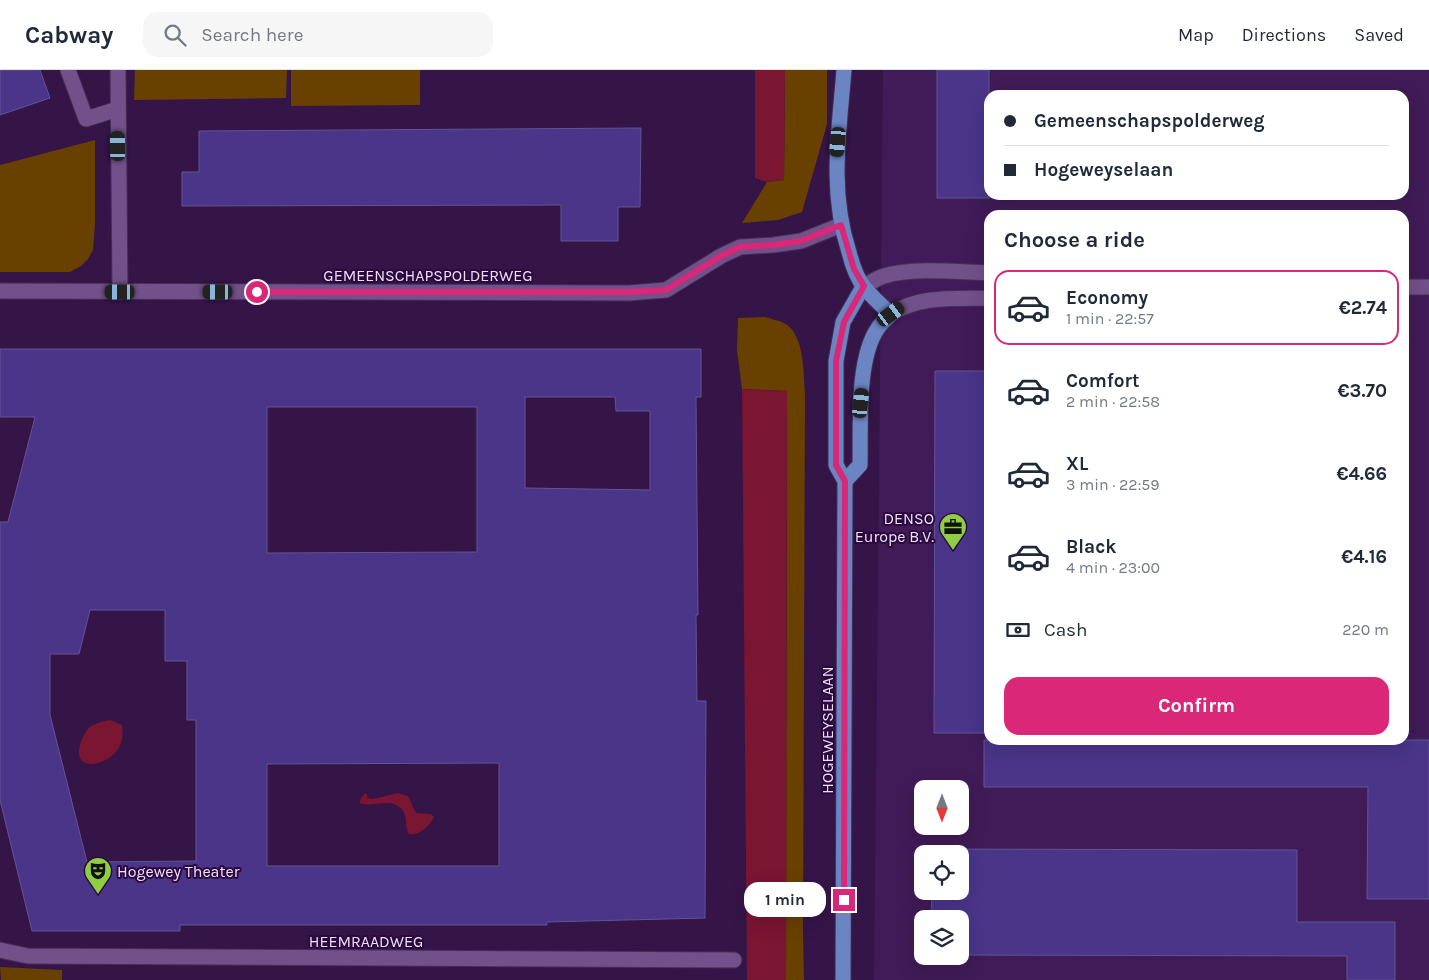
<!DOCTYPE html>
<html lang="en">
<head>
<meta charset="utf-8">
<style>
	:root { --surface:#fff; --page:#f6f6f7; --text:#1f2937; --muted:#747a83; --line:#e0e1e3; --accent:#db2777 }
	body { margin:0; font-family:Karla,sans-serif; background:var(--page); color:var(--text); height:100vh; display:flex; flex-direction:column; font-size:19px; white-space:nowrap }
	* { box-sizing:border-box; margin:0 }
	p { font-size:16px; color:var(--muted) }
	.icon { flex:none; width:28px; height:28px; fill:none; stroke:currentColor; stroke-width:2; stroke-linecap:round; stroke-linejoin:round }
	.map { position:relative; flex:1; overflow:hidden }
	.drawer { position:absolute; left:984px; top:140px; width:425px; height:535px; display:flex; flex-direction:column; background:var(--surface); border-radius:15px; box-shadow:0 5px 20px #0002 }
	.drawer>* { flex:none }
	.hud { position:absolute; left:984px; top:20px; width:425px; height:110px; border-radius:15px; box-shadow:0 5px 20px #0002; display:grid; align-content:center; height:110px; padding:0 20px; background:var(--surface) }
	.needle { width:32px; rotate:180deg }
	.tools { position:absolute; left:914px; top:710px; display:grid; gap:10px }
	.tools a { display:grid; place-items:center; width:55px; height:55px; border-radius:10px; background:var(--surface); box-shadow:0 5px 20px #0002; font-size:25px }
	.end { position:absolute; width:22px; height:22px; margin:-11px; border:6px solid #db2777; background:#fff; box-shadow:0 0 0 2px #fff }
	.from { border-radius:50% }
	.bubble { position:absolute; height:35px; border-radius:15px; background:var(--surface); box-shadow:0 5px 20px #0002; font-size:16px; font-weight:700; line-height:35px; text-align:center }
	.car { position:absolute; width:15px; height:30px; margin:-15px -8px; border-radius:6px; box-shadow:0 0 4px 1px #0007; background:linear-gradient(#222 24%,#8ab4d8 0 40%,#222 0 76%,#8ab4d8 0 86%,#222 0) }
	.hud b { display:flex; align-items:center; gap:18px; height:48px; font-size:19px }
	.hud b+b { border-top:1px solid var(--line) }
	.hud i { width:12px; height:12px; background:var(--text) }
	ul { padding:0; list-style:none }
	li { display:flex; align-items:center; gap:15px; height:75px; margin:0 10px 8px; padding:0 10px; border:2px solid transparent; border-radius:15px }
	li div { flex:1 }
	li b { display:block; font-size:19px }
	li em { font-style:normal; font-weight:700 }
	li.selected { border-color:var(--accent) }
	li>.icon { width:45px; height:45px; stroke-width:1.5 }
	h2 { padding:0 20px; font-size:22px; line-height:60px }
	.pay { display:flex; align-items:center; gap:12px; height:55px; padding:0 20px; font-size:19px }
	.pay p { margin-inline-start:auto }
	.cta { display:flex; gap:10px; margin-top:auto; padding:10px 20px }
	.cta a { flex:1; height:58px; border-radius:15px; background:var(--accent); color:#fff; font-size:20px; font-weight:700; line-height:58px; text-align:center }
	header { display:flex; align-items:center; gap:30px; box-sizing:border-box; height:70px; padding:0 25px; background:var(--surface); border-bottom:1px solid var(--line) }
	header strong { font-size:24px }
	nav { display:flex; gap:28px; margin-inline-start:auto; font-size:18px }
	.search { width:350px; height:45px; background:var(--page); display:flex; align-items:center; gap:12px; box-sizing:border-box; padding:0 18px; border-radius:15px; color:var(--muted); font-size:19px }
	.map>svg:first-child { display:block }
	.built { fill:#401b57; fill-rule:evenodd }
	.green { fill:#684000 }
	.water { fill:#7a1532 }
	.building { fill:#4a3589; stroke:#605693; fill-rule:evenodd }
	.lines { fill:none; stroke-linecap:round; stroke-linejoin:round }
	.minor-casing { stroke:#462d56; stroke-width:17 }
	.major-casing { stroke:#462d56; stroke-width:17 }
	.minor { stroke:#725089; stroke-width:15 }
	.major { stroke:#6b84c2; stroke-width:15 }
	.route { stroke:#db2777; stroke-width:6 }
	.labels { text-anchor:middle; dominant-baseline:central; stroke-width:4; stroke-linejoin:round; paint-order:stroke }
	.street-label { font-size:16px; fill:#efe1fb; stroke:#2b083d }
	.poi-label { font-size:16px; fill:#efe1fb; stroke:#2b083d; text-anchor:end }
</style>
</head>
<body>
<header>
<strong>Cabway</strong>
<div class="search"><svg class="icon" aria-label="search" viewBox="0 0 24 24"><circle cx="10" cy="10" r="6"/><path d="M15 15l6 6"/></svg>Search here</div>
<nav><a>Map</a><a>Directions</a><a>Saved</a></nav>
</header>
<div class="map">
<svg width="1429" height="910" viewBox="0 0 1429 910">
	<rect width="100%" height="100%" fill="#351448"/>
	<path class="built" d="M883,0h546v910h-555zM989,25h415v100h-415zM989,145h415v525h-415zM922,719h38v37h-38zM922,784h38v37h-38zM922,849h38v37h-38z"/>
	<g class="green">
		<polygon points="135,0 287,0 286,28 134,30"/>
		<polygon points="291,0 420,0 420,35 291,36"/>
		<polygon points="785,0 827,0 827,54 802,142 778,150 742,153 767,112 784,110"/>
		<polygon points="95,70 95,154 93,180 88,189 81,196 70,202 0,202 0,95"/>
		<path d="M765,247c6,2 13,3 19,6 21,11 19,49 21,70l-2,541 1,46h-18l1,-589 -45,-2 -5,-39 1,-32z"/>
		<polygon points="0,897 62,900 62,910 1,910"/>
	</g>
	<g class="water">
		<polygon points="755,0 785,0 784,110 767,112 755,108"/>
		<polygon points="742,319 787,321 786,910 747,910"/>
		<path d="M110,650l12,5c3,18 -4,30 -21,37 -5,2 -10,3 -15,1 -15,-5 -3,-31 5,-37 6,-3 13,-5 19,-6z"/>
		<path d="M398,723l10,3 8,17 15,1 3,3c-4,9 -15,19 -25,17 -5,-7 -1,-16 -6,-23 -11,-16 -30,-2 -43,-8v-3l4,-6h3v4l6,1z"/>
	</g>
	<g class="building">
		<polygon points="0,0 40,0 50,28 0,45"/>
		<rect x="937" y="0" width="52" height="128"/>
		<polygon points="641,58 640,137 618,137 618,171 561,171 561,135 182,136 182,102 199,102 199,61"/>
		<path d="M0,279h701v48h-5l2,218h-2l1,86h9l-1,217 -158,4v3h-367v6h-148l-32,-131v-278h8l27,-105h-35zM525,327h90l1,14h34v79l-125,-2zM267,337h210v145l-210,1zM90,540h75v51h22v59h9v141l-109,1 -37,-147v-61h29zM499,693v103h-232v-102z"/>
		<polygon points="935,301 989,301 989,663 934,663"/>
		<polygon points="984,670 1429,670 1429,829 1367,829 1368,717 984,717"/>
		<polygon points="932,779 1297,780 1297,852 1395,852 1395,910 1347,910 1347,886 960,885 960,849 931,849 932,821 960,821 960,784 932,784"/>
	</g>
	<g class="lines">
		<defs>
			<g id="minor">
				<polyline points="68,0 86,49 118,39"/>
				<polyline points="118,0 120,222"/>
				<path d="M863,217c7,-4 14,-9 21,-11 28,-9 75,-4 105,-3"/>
				<polyline points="1404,217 1429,217"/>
				<polyline points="0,221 629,223 666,220 721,186 740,177 773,175 801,171 841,155"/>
				<path d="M891,244c28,-19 65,-15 98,-16"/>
				<polyline points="0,880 28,886 734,890"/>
			</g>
			<g id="major">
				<path d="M844,0c-5,63 -15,121 5,182 3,12 7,25 15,35 8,10 18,19 27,27 -4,5 -10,9 -13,14 -22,31 -17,100 -18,137l-15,16"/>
				<polyline points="843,910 845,411 836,395 836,291 843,252 863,217"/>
			</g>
		</defs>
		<use href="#minor" class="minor-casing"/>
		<use href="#major" class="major-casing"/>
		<use href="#minor" class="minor"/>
		<use href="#major" class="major"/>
	</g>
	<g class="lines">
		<polyline class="route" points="257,222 629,222 666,220 721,186 740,177 773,175 801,171 841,155 854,199 864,216 844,252 836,291 836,395 845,411 844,830"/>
	</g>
	<defs>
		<symbol id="office-pin" viewBox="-11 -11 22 30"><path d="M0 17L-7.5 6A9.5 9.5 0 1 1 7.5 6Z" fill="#8fcd42" stroke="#2b083d"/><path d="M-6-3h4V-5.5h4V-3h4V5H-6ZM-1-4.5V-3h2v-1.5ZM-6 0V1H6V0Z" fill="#111"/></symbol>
		<symbol id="theatre-pin" viewBox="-11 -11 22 30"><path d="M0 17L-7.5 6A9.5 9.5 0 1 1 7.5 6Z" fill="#8fcd42" stroke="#2b083d"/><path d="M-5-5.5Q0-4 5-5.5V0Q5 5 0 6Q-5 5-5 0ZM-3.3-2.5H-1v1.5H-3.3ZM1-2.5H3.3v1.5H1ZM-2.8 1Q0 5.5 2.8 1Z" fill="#111"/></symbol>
	</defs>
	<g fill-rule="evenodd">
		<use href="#office-pin" x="937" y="441" width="32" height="43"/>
		<use href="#theatre-pin" x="82" y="785" width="32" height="43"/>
	</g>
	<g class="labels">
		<g class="street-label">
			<text x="428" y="205">GEMEENSCHAPSPOLDERWEG</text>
			<text transform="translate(827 660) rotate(-90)">HOGEWEYSELAAN</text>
			<text x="366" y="871">HEEMRAADWEG</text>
		</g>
		<g class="poi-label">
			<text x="934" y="448">DENSO<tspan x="934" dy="18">Europe B.V.</tspan></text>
			<text x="117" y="801" text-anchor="start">Hogewey Theater</text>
		</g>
	</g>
</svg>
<div class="tools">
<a><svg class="needle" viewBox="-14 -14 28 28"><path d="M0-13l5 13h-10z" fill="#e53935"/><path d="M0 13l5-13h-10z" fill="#747a83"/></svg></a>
<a><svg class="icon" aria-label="locate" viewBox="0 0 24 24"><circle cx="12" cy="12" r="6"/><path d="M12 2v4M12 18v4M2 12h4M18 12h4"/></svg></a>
<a><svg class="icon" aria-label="layers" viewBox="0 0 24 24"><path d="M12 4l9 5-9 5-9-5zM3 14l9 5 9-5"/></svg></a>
</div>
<i class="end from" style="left:257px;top:222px"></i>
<i class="end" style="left:844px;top:830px"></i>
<div class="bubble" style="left:744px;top:812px;width:82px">1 min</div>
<i class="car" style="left:838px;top:72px;rotate:185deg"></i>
<i class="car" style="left:118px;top:76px;rotate:359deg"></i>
<i class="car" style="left:120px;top:222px;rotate:270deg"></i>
<i class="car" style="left:218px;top:222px;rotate:270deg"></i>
<i class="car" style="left:891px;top:244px;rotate:54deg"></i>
<i class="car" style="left:861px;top:333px;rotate:6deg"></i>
<div class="hud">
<b><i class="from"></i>Gemeenschapspolderweg</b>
<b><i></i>Hogeweyselaan</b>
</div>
<section class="drawer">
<h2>Choose a ride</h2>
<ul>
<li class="selected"><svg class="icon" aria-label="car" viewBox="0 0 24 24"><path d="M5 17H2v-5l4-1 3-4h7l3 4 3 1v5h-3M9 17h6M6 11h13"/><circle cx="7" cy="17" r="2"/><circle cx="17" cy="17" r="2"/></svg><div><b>Economy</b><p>1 min · 22:57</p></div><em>€2.74</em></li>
<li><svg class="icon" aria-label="car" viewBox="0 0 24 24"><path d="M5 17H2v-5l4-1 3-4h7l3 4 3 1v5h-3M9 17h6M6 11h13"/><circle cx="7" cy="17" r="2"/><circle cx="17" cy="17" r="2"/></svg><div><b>Comfort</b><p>2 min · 22:58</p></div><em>€3.70</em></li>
<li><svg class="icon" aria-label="car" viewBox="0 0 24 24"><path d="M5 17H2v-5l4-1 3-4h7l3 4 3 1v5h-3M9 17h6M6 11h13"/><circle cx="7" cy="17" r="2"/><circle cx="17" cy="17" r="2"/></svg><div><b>XL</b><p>3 min · 22:59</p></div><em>€4.66</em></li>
<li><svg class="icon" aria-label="car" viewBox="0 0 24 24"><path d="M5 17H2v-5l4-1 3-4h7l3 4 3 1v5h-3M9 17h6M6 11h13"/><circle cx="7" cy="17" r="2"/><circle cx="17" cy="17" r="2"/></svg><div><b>Black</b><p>4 min · 23:00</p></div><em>€4.16</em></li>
</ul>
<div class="pay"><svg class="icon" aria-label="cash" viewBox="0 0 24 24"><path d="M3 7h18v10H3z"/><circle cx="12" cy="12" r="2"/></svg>Cash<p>220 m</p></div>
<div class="cta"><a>Confirm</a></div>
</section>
</div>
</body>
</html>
